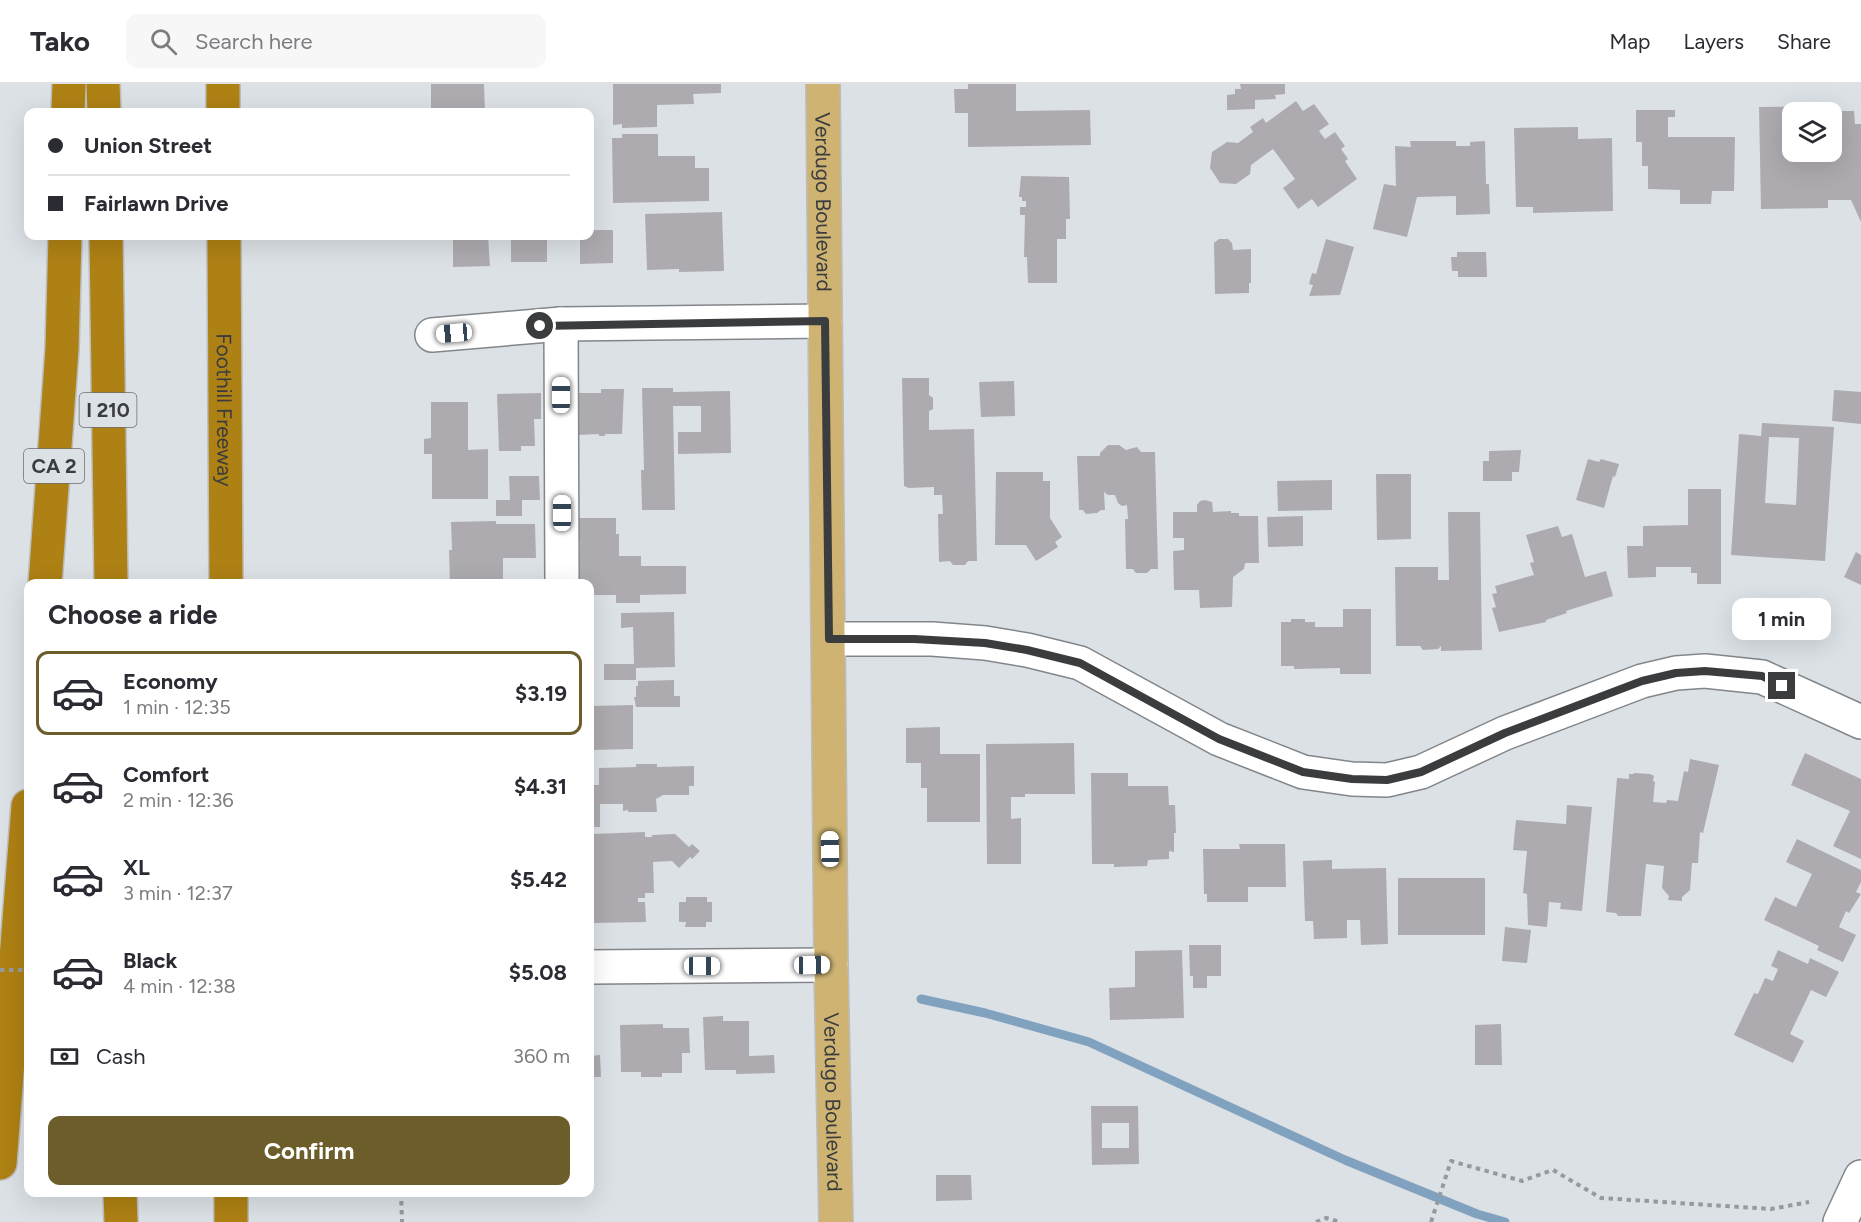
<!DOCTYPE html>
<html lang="en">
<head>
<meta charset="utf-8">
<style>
	:root { --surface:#fff; --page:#f7f7f7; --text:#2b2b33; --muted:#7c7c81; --line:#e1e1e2; --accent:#6c5d2a }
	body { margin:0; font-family:Figtree,sans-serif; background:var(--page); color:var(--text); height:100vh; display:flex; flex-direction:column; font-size:22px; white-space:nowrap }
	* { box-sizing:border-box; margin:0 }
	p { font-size:20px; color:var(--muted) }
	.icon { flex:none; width:33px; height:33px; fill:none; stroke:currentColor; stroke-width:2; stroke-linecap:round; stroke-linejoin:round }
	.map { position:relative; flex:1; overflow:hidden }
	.panel { position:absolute; left:24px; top:495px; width:570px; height:618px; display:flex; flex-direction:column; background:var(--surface); border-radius:12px; box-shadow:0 6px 24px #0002 }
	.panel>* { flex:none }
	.hud { position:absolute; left:24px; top:24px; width:570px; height:132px; border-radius:12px; box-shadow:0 6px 24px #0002; display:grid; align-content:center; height:132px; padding:0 24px; background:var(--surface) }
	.fabs { position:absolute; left:1782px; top:18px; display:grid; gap:12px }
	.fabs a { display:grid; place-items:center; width:60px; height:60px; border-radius:12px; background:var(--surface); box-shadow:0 6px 24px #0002; font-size:30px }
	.end { position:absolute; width:27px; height:27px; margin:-14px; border:8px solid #3a3c3e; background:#fff; box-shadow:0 0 0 3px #fff }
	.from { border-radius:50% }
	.bubble { position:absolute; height:42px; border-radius:12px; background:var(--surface); box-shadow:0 6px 24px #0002; font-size:20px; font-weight:700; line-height:42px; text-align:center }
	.car { position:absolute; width:18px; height:36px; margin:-18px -9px; border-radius:8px; box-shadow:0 0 4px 2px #0007; background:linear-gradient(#fff 24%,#345 0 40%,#fff 0 76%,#345 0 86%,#fff 0) }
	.hud b { display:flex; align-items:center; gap:21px; height:57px; font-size:22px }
	.hud b+b { border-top:2px solid var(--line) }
	.hud i { width:15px; height:15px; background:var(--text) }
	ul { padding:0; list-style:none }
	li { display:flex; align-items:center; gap:18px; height:84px; margin:0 12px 9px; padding:0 12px; border:3px solid transparent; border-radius:12px }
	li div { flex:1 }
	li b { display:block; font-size:22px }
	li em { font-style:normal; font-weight:700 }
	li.selected { border-color:var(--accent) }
	li>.icon { width:54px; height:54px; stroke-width:1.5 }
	h2 { padding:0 24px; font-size:27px; line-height:72px }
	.pay { display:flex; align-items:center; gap:15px; height:66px; padding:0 24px; font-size:22px }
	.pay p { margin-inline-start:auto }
	.primary-button { display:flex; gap:12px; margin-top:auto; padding:12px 24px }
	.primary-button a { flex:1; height:69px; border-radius:12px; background:var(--accent); color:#fff; font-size:24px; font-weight:700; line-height:69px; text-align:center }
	header { display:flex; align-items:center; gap:36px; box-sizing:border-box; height:84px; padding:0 30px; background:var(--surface); border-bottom:2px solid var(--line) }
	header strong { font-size:28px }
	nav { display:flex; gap:33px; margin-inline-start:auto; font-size:21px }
	.search { width:420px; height:54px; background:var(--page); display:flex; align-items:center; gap:15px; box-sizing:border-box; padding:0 21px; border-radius:12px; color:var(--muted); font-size:22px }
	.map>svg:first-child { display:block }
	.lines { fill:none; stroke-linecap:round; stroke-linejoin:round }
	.stream { stroke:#81a2bf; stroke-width:9 }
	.building { fill:#aeabb0; fill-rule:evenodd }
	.minor-casing { stroke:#82868a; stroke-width:36 }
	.major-casing { stroke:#bcbdbd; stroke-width:36 }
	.highway-casing { stroke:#bcbdbd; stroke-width:36 }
	.path { stroke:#969a9d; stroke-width:4; stroke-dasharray:4.5 4.5; stroke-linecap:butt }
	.minor { stroke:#fff; stroke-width:33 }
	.major { stroke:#ceb372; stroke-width:33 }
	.highway { stroke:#ae8114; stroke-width:33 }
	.path-bridge { stroke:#969a9d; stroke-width:4; stroke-dasharray:4.5 4.5; stroke-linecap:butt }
	.route { stroke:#3a3c3e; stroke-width:8 }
	.labels { text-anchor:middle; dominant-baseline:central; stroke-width:5; stroke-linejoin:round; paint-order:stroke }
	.shield { fill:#dce1e5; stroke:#6b6e70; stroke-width:1.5 }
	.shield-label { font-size:20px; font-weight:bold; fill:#3a3c3e }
	.street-label { font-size:21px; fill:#3a3c3e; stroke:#dce1e5 }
</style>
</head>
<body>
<header>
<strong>Tako</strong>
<div class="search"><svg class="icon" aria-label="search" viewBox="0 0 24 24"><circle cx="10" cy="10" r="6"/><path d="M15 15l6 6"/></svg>Search here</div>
<nav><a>Map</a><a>Layers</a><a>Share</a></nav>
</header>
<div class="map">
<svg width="1861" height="1138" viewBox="0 0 1861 1138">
	<rect width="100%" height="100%" fill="#dce1e5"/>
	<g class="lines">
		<polyline class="stream" points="921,915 985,929 1089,958 1345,1076 1477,1130 1505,1138"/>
	</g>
	<g class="building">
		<polygon points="431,0 484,0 485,28 431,28"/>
		<polygon points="613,0 721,0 721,9 693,10 694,20 657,21 657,43 622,44 622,40 613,41"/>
		<polygon points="968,0 1016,0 1016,27 1090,26 1091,61 968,63 968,29 955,29 954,5 968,5"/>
		<polygon points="1240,0 1285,0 1285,10 1275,11 1276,15 1255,16 1255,25 1227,26 1227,11 1235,10 1235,5 1241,5"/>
		<polygon points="1296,17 1303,27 1314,20 1329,40 1319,47 1325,55 1335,48 1345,62 1341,65 1348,75 1345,77 1357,95 1318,123 1312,115 1298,125 1283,104 1295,95 1273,65 1251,81 1250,90 1236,100 1220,99 1210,84 1212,68 1227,58 1238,59 1253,48 1250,43 1263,34 1266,39"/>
		<polygon points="1823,22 1823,28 1792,28 1792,68 1832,68 1832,27 1854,27 1855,40 1861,40 1861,138 1851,116 1828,116 1828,124 1761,125 1759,23"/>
		<polygon points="1636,26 1675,26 1675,33 1668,33 1668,53 1735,53 1734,107 1712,107 1711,120 1680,120 1680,106 1648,105 1648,82 1642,82 1642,58 1636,58"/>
		<polygon points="1578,43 1578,55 1612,54 1613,127 1533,129 1533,123 1516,123 1514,44"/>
		<polygon points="622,50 658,50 658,72 695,72 695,84 709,84 709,117 613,119 612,54 622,54"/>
		<polygon points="1410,57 1456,57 1456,62 1470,62 1470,58 1485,57 1486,100 1489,100 1490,130 1456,131 1456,112 1417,113 1407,153 1373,145 1384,100 1396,102 1395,62 1411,63"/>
		<polygon points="1021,92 1069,93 1070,135 1066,135 1066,155 1057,155 1057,199 1028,199 1027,173 1024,173 1025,131 1020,131 1020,123 1026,123 1026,117 1022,117 1022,113 1019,113"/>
		<polygon points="722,128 724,187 679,188 679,185 647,186 645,130"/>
		<polygon points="590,146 613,146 613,179 580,180 580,152 590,152"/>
		<polygon points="424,152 488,152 490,182 453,183 453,156 424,156"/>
		<rect x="511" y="152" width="36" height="26"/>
		<polygon points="1219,155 1228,155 1232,159 1233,166 1251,165 1251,199 1249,199 1249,209 1215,210 1214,159"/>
		<polygon points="1326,155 1354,163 1340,211 1309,212 1313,201 1309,200 1312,189 1316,190"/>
		<polygon points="1457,168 1486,168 1487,193 1458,193 1458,187 1452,187 1451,173 1457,173"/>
		<polygon points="902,294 929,294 929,311 933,314 933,325 929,327 929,346 974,345 977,477 968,477 965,481 953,481 950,477 939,478 938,430 943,430 942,411 934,411 934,403 909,404 904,402"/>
		<polygon points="1014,297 1015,332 981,333 979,298"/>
		<polygon points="642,304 673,304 673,308 730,307 731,369 678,370 678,348 701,348 701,322 673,322 675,426 642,426 641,386 644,386"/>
		<polygon points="601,305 624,305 622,350 605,350 605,352 599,352 599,350 579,351 579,309 601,309"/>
		<polygon points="1834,306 1861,308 1861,340 1832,337"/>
		<polygon points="541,309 541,335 534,335 535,362 521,362 521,367 499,367 497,310"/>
		<polygon points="431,318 468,318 468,366 488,365 488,415 432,415 432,370 424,370 424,355 431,354"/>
		<path d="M1762,339l72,4 -9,134 -94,-6 8,-121 22,2zM1769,353l30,1 -3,67 -31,-2z"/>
		<polygon points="1108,361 1119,361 1126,366 1137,363 1141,368 1155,368 1158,485 1151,485 1147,489 1136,489 1133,485 1126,485 1125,435 1128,435 1127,421 1122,422 1118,419 1115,411 1108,411 1104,408 1105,426 1101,426 1097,429 1086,430 1083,426 1079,426 1077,372 1100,372 1100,369"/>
		<polygon points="1521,366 1519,388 1512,388 1512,397 1483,397 1483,377 1489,377 1489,367"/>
		<polygon points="1588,375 1599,378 1601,375 1619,380 1615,393 1613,392 1604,424 1576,416"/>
		<polygon points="996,388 1043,388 1043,397 1050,397 1050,434 1062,453 1055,458 1058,463 1036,477 1026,461 995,461"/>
		<polygon points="1376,390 1411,390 1411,455 1377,456"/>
		<polygon points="509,392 539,392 540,416 522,416 522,432 496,432 496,416 510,416"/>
		<polygon points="1332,396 1332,426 1278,427 1277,397"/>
		<polygon points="1688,405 1721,405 1721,500 1697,500 1697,489 1691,489 1691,483 1656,483 1656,493 1628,494 1627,462 1643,462 1643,442 1688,441"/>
		<polygon points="1205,416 1212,418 1213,428 1231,427 1231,429 1239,429 1239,432 1258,432 1259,479 1245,479 1244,485 1233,493 1232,523 1200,524 1199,506 1174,506 1173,467 1184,466 1184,454 1173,454 1173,428 1197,428 1197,421 1200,417"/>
		<polygon points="1448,428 1480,428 1482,566 1441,567 1441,562 1438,565 1423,566 1420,562 1396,562 1395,483 1438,483 1438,496 1449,496"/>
		<polygon points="1303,432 1303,462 1268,463 1267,433"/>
		<polygon points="574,434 616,434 616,450 619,450 619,472 641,472 641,482 686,482 686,510 640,511 640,519 616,519 616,511 590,511 590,500 580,500 580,456 575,456"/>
		<polygon points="496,437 496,440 535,440 536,474 503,474 503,500 450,500 449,466 452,466 451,438"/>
		<polygon points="1558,442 1562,453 1572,450 1585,493 1606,487 1613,512 1566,527 1567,529 1546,536 1546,538 1499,548 1492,524 1496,523 1492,510 1497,509 1495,502 1534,491 1530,479 1534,478 1526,451"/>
		<polygon points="1856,468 1861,471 1861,501 1844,493"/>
		<polygon points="1343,525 1371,525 1371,590 1340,590 1340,584 1294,585 1294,582 1281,582 1281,538 1291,538 1291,535 1305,535 1305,538 1315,538 1315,543 1343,543"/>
		<polygon points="674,528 675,583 636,584 636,596 604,596 604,580 634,580 633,543 621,544 621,529"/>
		<polygon points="674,596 674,612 680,612 680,623 636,623 634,613 636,613 636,602 638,602 638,597"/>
		<polygon points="633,621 633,665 590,666 590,622"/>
		<polygon points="940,643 940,670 980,670 980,738 927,738 927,704 921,704 921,679 906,679 906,644"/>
		<polygon points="1074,659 1075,710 1025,710 1025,713 1011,713 1011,735 1021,734 1021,780 987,780 986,660"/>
		<polygon points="1805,669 1861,695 1861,775 1833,762 1850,727 1791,701"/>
		<polygon points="1690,675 1719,681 1703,749 1700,748 1698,779 1692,779 1690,806 1682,813 1682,817 1668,816 1669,812 1662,804 1664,782 1646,780 1641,832 1618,832 1616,829 1606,828 1617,694 1629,695 1629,690 1634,690 1634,689 1650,690 1654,692 1653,697 1655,698 1653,718 1666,719 1667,716 1678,717 1684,687 1688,688"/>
		<polygon points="636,680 657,680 657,683 694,682 694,702 689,702 689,711 663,711 656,715 657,728 628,728 628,726 623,727 623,720 600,720 600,743 590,743 590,701 599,701 599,684 636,683"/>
		<polygon points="1091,689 1128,689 1128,702 1168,702 1169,721 1175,721 1176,749 1174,749 1174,768 1169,767 1169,775 1148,776 1147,782 1114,783 1114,780 1092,780"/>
		<polygon points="1567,721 1592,723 1582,827 1560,825 1561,819 1549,818 1547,843 1528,841 1527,810 1523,809 1527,767 1513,766 1516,736 1566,740"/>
		<polygon points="645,748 645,753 652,753 652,751 675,750 689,763 692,760 700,767 692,775 690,773 679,784 672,777 653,778 654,809 645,809 645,814 638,814 638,818 645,818 646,838 594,839 592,750"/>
		<polygon points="1797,755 1861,786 1861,798 1856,808 1861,810 1849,829 1846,827 1839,843 1856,851 1843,878 1817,866 1819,862 1764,836 1775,813 1796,823 1812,790 1786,778"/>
		<polygon points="1239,760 1285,760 1286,803 1248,803 1248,818 1207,818 1207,810 1204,810 1203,765 1240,765"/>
		<polygon points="1332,776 1332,785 1386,784 1388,860 1361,861 1360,836 1347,836 1347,854 1314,855 1313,837 1305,837 1303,777"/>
		<rect x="1398" y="794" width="87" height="57"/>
		<polygon points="686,813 707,813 707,818 712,818 712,838 706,838 706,843 685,843 686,838 679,838 679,818 686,818"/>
		<polygon points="1505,843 1531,846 1527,879 1502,877"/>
		<polygon points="1189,861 1221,861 1221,892 1207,892 1207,904 1193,904 1193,892 1190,892"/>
		<polygon points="1182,866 1184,934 1110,936 1109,904 1135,903 1135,867"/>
		<polygon points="1778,866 1808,880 1810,874 1839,888 1826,913 1811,906 1790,950 1804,957 1793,979 1734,951 1754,909 1758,910 1765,894 1773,897 1778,885 1771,882"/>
		<polygon points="723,932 723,937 749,937 749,972 774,971 775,989 736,990 736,986 705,986 703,933"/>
		<polygon points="663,940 663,944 689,944 690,969 682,969 682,989 662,989 662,993 641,993 641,988 621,988 620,941"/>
		<polygon points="1501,940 1502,981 1475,981 1475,941"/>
		<polygon points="600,971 601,993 590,993 590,972"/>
		<path d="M1091,1022h47l1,58 -47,1zM1102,1039h27v25h-27z"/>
		<polygon points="936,1091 971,1091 972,1116 936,1117"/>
	</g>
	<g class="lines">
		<defs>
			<g id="minor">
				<polyline points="561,240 562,500"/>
				<polyline points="432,251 561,240 825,237"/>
				<polyline points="829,555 932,555 985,559 1027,566 1080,579 1219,655 1303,688 1352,695 1387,696 1421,688 1505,649 1642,597 1676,589 1705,587 1762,593 1861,638"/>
				<polyline points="590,883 831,881"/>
				<polyline points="1840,1138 1861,1093"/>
			</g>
			<g id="major">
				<path id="s1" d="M823,0l8,881 5,257"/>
			</g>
			<g id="highway">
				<polyline points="103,0 104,28"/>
				<polyline points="223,0 223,28"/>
				<polyline points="68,28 69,0"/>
				<polyline points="106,152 111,500"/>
				<path id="s2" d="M224,152l2,348"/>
				<polyline points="45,500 62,265 65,152"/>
				<polyline points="0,1079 28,722"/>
				<polyline points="120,1108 121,1138"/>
				<polyline points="231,1108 231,1138"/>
			</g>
		</defs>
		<use href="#minor" class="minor-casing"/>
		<use href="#major" class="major-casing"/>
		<use href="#highway" class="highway-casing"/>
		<g class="path">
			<polyline points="401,1108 402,1138"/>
			<polyline points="1316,1138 1326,1134 1340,1138"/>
			<polyline points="1431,1138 1451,1077 1522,1097 1553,1086 1601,1114 1771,1125 1809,1118"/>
		</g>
		<use href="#minor" class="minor"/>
		<use href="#major" class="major"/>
		<use href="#highway" class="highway"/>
		<polyline class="path-bridge" points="0,886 28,886"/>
	</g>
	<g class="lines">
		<polyline class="route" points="540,242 825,237 829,555 914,555 985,559 1027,566 1080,579 1219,655 1303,688 1352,695 1387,696 1421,688 1505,649 1642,597 1676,589 1705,587 1762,592 1782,602"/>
	</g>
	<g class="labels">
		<g class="shield">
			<rect x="79.5" y="309" width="57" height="34" rx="4.5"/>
			<rect x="24" y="365" width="60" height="34" rx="4.5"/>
		</g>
		<g class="shield-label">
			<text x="108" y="326">I 210</text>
			<text x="54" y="382">CA 2</text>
		</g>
		<g class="street-label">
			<text stroke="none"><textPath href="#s1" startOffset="118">Verdugo Boulevard</textPath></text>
			<text stroke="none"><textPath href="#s2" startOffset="174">Foothill Freeway</textPath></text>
			<text stroke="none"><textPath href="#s1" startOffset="1018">Verdugo Boulevard</textPath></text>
		</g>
	</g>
</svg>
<div class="fabs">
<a><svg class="icon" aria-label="layers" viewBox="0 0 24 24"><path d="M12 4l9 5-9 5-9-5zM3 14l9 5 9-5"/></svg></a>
</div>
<i class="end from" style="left:540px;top:242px"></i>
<i class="end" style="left:1782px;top:602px"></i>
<div class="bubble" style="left:1732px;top:514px;width:99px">1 min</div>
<i class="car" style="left:454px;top:249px;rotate:265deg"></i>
<i class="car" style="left:561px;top:311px;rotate:0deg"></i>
<i class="car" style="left:562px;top:429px;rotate:0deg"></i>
<i class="car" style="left:830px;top:765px;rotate:359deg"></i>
<i class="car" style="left:812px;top:881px;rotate:89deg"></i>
<i class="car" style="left:702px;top:882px;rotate:90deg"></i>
<div class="hud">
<b><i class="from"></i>Union Street</b>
<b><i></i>Fairlawn Drive</b>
</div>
<section class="panel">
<h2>Choose a ride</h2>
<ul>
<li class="selected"><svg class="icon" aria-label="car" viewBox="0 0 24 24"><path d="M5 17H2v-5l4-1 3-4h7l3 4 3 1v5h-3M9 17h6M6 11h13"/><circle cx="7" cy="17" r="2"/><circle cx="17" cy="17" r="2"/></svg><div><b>Economy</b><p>1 min · 12:35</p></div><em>$3.19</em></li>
<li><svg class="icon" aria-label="car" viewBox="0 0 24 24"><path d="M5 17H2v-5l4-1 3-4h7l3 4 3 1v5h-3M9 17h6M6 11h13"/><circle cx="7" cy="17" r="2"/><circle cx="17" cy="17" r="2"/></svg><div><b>Comfort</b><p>2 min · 12:36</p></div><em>$4.31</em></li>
<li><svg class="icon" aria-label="car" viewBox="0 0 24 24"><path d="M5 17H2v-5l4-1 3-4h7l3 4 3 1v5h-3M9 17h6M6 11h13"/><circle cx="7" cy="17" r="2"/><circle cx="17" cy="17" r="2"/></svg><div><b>XL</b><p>3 min · 12:37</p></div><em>$5.42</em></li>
<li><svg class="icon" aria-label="car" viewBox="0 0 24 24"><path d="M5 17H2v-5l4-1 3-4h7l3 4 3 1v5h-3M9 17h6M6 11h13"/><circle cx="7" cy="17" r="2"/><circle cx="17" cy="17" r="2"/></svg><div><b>Black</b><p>4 min · 12:38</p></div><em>$5.08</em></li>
</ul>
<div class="pay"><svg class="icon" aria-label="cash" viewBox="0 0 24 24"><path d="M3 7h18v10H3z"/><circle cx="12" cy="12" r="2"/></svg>Cash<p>360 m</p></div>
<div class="primary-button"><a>Confirm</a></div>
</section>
</div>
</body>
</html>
